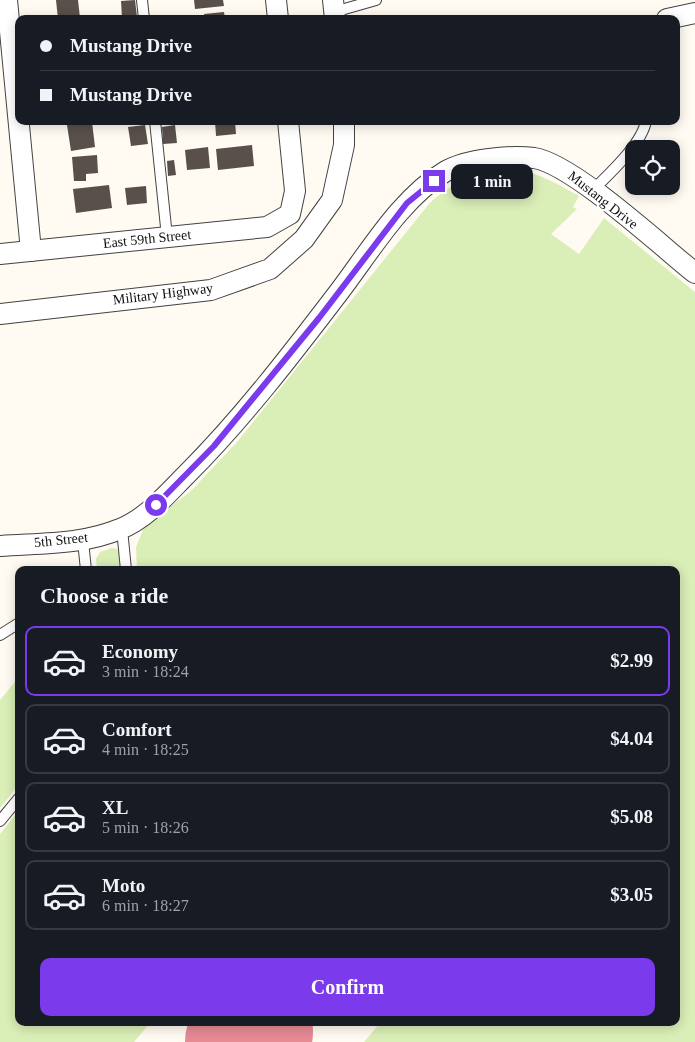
<!DOCTYPE html>
<html lang="en">
<head>
<meta charset="utf-8">
<style>
	:root { --surface:#171b24; --page:#20242c; --text:#f1f3f6; --muted:#9ea1a6; --line:#363941; --accent:#7c3aed }
	body { margin:0; font-family:"Times New Roman",serif; background:var(--page); color:var(--text); height:100vh; display:flex; flex-direction:column; font-size:19px; white-space:nowrap }
	* { box-sizing:border-box; margin:0 }
	p { font-size:16px; color:var(--muted) }
	.icon { flex:none; width:28px; height:28px; fill:none; stroke:currentColor; stroke-width:2; stroke-linecap:round; stroke-linejoin:round }
	.map { position:relative; flex:1; overflow:hidden }
	.sheet { position:absolute; left:15px; top:566px; width:665px; height:460px; display:flex; flex-direction:column; background:var(--surface); border-radius:10px; box-shadow:0 2px 12px #0003 }
	.sheet>* { flex:none }
	.hud { position:absolute; left:15px; top:15px; width:665px; height:110px; border-radius:10px; box-shadow:0 2px 12px #0003; display:grid; align-content:center; height:110px; padding:0 25px; background:var(--surface) }
	.fabs { position:absolute; left:625px; top:140px; display:grid; gap:10px }
	.fabs a { display:grid; place-items:center; width:55px; height:55px; border-radius:10px; background:var(--surface); box-shadow:0 2px 12px #0003; font-size:25px }
	.end { position:absolute; width:22px; height:22px; margin:-11px; border:6px solid #7c3aed; background:#fff; box-shadow:0 0 0 2px #fff }
	.from { border-radius:50% }
	.bubble { position:absolute; height:35px; border-radius:10px; background:var(--surface); box-shadow:0 2px 12px #0003; font-size:16px; font-weight:700; line-height:35px; text-align:center }
	.hud b { display:flex; align-items:center; gap:18px; height:48px; font-size:19px }
	.hud b+b { border-top:1px solid var(--line) }
	.hud i { width:12px; height:12px; background:var(--text) }
	ul { padding:0; list-style:none }
	li { display:flex; align-items:center; gap:15px; height:70px; margin:0 10px 8px; padding:0 15px; border:2px solid var(--line); border-radius:10px }
	li div { flex:1 }
	li b { display:block; font-size:19px }
	li em { font-style:normal; font-weight:700 }
	li.active { border-color:var(--accent) }
	li>.icon { width:45px; height:45px; stroke-width:1.5 }
	h2 { padding:0 25px; font-size:22px; line-height:60px }
	.cta { display:flex; gap:10px; margin-top:auto; padding:10px 25px }
	.cta a { flex:1; height:58px; border-radius:10px; background:var(--accent); color:#fff; font-size:20px; font-weight:700; line-height:58px; text-align:center }
	.map>svg:first-child { display:block }
	.green { fill:#daeeb7 }
	.lines { fill:none; stroke-linecap:round; stroke-linejoin:round }
	.runway { stroke:#e68a94; stroke-width:120 }
	.building { fill:#594f4b }
	.lane-casing { stroke:#424242; stroke-width:12 }
	.street-casing { stroke:#424242; stroke-width:22 }
	.lane { stroke:#fff; stroke-width:10 }
	.street { stroke:#fff; stroke-width:20 }
	.route { stroke:#7c3aed; stroke-width:6 }
	.labels { text-anchor:middle; dominant-baseline:central; stroke-width:5; stroke-linejoin:round; paint-order:stroke }
	.street-label { font-size:14px; fill:#0f0f0f; stroke:#fff }
</style>
</head>
<body>
<div class="map">
<svg width="695" height="1042" viewBox="0 0 695 1042">
	<rect width="100%" height="100%" fill="#fffbf2"/>
	<g class="green">
		<path d="M512,170c25,1 45,14 67,26l-6,11 4,2 -26,25 28,20 25,-36 91,74v750h-331l16,-19 296,-1v-452h-539l-1,-23 9,-22 46,-34 46,-49 192,-238c24,-24 50,-31 83,-34z"/>
		<polygon points="112,548 117,549 120,554 121,570 97,570 96,559 100,552"/>
		<polygon points="19,677 19,784 0,808 0,700"/>
		<polygon points="19,810 19,1022 150,1023 134,1042 0,1042 0,834"/>
	</g>
	<g class="lines">
		<polyline class="runway" points="245,1042 253,1032"/>
	</g>
	<g class="building">
		<polygon points="56,0 78,0 80,18 58,19"/>
		<polygon points="135,0 137,17 122,18 121,1"/>
		<polygon points="194,0 223,0 224,6 195,9"/>
		<polygon points="224,12 225,19 205,19 204,14"/>
		<polygon points="215,121 235,121 236,134 216,136"/>
		<polygon points="92,122 95,147 71,151 67,125"/>
		<polygon points="145,125 148,144 131,146 128,127"/>
		<polygon points="175,125 177,143 163,144 162,127"/>
		<polygon points="252,145 254,166 218,170 216,149"/>
		<polygon points="208,147 210,168 187,170 185,150"/>
		<polygon points="97,155 98,173 86,174 86,181 74,181 72,157"/>
		<polygon points="174,160 176,175 168,176 167,161"/>
		<polygon points="109,185 112,208 76,213 73,189"/>
		<polygon points="146,186 147,203 127,205 125,188"/>
	</g>
	<g class="lines">
		<defs>
			<g id="lane">
				<polyline points="142,0 144,19"/>
				<polyline points="334,12 376,0"/>
				<polyline points="155,121 167,237"/>
				<path d="M593,190c16,-16 49,-46 53,-69"/>
				<polyline points="122,529 126,570"/>
				<polyline points="83,541 86,570"/>
				<polyline points="0,635 19,623"/>
				<polyline points="0,821 19,798"/>
			</g>
			<g id="street">
				<polyline points="7,0 31,251"/>
				<polyline points="276,0 278,19"/>
				<polyline points="333,0 335,19"/>
				<polyline points="667,19 695,13"/>
				<polyline points="0,254 267,227 290,214 295,191 288,121"/>
				<polyline points="0,314 211,290 270,269 304,239 332,200 344,145 344,121"/>
				<path d="M0,546c40,-3 82,-1 120,-17 26,-10 47,-35 66,-54 56,-56 105,-120 153,-183 32,-42 62,-94 107,-121 21,-12 65,-16 88,-13 39,6 127,88 161,115"/>
			</g>
		</defs>
		<use href="#lane" class="lane-casing"/>
		<use href="#street" class="street-casing"/>
		<use href="#lane" class="lane"/>
		<use href="#street" class="street"/>
	</g>
	<g class="lines">
		<polyline class="route" points="156,505 214,446 319,318 407,203 434,181"/>
	</g>
	<g class="labels">
		<g class="street-label">
			<text transform="translate(603 200) rotate(38)">Mustang Drive</text>
			<text transform="translate(147 239) rotate(-6)">East 59th Street</text>
			<text transform="translate(163 294) rotate(-7)">Military Highway</text>
			<text transform="translate(61 540) rotate(-6)">5th Street</text>
		</g>
	</g>
</svg>
<div class="fabs">
<a><svg class="icon" aria-label="locate" viewBox="0 0 24 24"><circle cx="12" cy="12" r="6"/><path d="M12 2v4M12 18v4M2 12h4M18 12h4"/></svg></a>
</div>
<i class="end from" style="left:156px;top:505px"></i>
<i class="end" style="left:434px;top:181px"></i>
<div class="bubble" style="left:451px;top:164px;width:82px">1 min</div>
<div class="hud">
<b><i class="from"></i>Mustang Drive</b>
<b><i></i>Mustang Drive</b>
</div>
<section class="sheet">
<h2>Choose a ride</h2>
<ul>
<li class="active"><svg class="icon" aria-label="car" viewBox="0 0 24 24"><path d="M5 17H2v-5l4-1 3-4h7l3 4 3 1v5h-3M9 17h6M6 11h13"/><circle cx="7" cy="17" r="2"/><circle cx="17" cy="17" r="2"/></svg><div><b>Economy</b><p>3 min · 18:24</p></div><em>$2.99</em></li>
<li><svg class="icon" aria-label="car" viewBox="0 0 24 24"><path d="M5 17H2v-5l4-1 3-4h7l3 4 3 1v5h-3M9 17h6M6 11h13"/><circle cx="7" cy="17" r="2"/><circle cx="17" cy="17" r="2"/></svg><div><b>Comfort</b><p>4 min · 18:25</p></div><em>$4.04</em></li>
<li><svg class="icon" aria-label="car" viewBox="0 0 24 24"><path d="M5 17H2v-5l4-1 3-4h7l3 4 3 1v5h-3M9 17h6M6 11h13"/><circle cx="7" cy="17" r="2"/><circle cx="17" cy="17" r="2"/></svg><div><b>XL</b><p>5 min · 18:26</p></div><em>$5.08</em></li>
<li><svg class="icon" aria-label="car" viewBox="0 0 24 24"><path d="M5 17H2v-5l4-1 3-4h7l3 4 3 1v5h-3M9 17h6M6 11h13"/><circle cx="7" cy="17" r="2"/><circle cx="17" cy="17" r="2"/></svg><div><b>Moto</b><p>6 min · 18:27</p></div><em>$3.05</em></li>
</ul>
<div class="cta"><a>Confirm</a></div>
</section>
</div>
</body>
</html>
